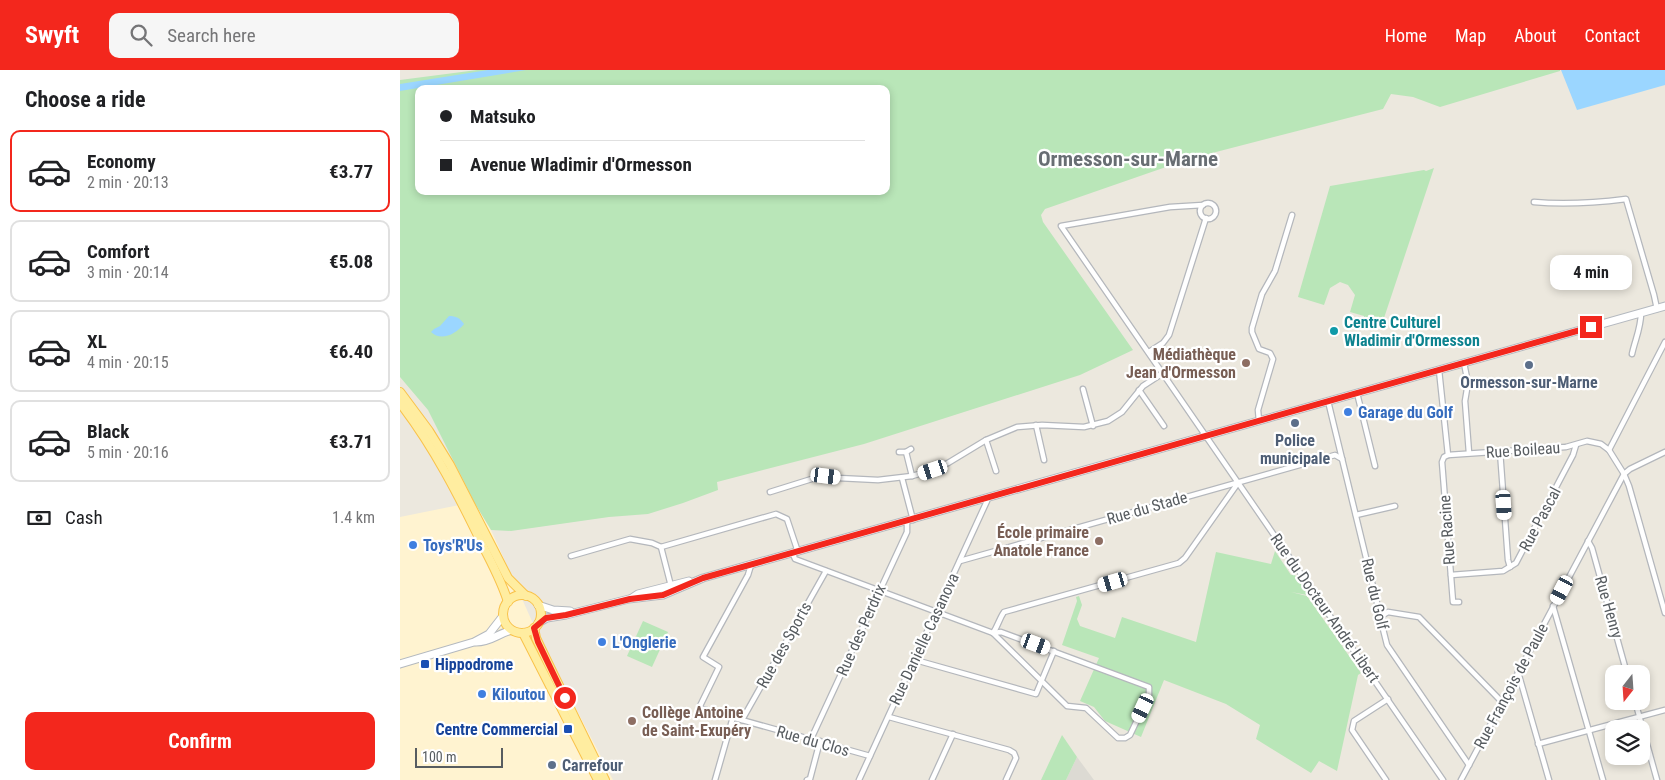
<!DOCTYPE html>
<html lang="en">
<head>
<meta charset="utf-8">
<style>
	:root { --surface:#fff; --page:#f6f6f6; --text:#202124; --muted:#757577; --line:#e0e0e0; --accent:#f3271d }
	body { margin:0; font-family:"Roboto Condensed",sans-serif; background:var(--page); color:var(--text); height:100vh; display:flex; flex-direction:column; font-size:19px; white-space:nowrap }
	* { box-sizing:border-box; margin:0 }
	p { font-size:16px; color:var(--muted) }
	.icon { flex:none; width:28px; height:28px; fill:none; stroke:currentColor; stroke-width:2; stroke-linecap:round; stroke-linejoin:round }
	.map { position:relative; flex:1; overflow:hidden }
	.details { display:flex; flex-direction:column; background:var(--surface); width:400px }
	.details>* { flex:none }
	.top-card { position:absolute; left:15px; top:15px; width:475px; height:110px; border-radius:10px; box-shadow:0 2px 8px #0003; display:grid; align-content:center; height:110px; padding:0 25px; background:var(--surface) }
	.needle { width:32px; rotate:197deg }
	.tools { position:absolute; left:1205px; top:595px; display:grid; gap:10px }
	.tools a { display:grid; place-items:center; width:45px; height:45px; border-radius:10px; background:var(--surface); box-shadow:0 2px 8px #0003; font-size:25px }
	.scale { position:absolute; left:15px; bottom:12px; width:88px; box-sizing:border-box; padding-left:5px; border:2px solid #575c60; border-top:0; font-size:14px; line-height:18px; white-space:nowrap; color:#575c60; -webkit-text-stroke:4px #fff; paint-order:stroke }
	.end { position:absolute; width:22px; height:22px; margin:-11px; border:6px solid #f3271d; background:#fff; box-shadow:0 0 0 2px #fff }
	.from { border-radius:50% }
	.bubble { position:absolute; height:35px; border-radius:10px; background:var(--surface); box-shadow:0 2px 8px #0003; font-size:16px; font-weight:700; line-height:35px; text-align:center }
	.car { position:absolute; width:15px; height:30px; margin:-15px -8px; border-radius:6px; box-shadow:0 0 4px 1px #0007; background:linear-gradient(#fff 24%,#345 0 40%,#fff 0 76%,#345 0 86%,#fff 0) }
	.top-card b { display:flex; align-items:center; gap:18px; height:48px; font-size:19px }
	.top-card b+b { border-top:1px solid var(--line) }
	.top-card i { width:12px; height:12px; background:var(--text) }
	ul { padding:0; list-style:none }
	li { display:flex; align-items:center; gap:15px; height:82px; margin:0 10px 8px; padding:0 15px; border:2px solid var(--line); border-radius:10px }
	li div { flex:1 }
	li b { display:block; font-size:19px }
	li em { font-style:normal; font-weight:700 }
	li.on { border-color:var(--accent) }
	li>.icon { width:45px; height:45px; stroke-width:1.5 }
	h2 { padding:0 25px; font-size:22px; line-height:60px }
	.pay { display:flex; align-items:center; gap:12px; height:55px; padding:0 25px; font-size:19px }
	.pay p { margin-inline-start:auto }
	.action { display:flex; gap:10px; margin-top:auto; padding:10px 25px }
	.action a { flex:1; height:58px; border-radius:10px; background:var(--accent); color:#fff; font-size:20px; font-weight:700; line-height:58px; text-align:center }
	header { display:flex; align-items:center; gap:30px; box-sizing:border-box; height:70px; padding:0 25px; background:var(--accent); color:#fff }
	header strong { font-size:24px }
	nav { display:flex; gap:28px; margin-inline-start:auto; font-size:18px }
	.search { width:350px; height:45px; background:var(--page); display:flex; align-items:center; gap:12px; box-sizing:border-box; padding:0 18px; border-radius:10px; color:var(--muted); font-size:19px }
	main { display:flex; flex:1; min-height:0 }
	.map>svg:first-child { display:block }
	.commercial { fill:#fff3d0 }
	.industrial { fill:#dcdad3 }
	.green { fill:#b9e6b8; fill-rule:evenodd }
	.water { fill:#9bd6ff }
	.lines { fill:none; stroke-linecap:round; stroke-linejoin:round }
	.street-casing { stroke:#b4b7bc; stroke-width:7 }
	.secondary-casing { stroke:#b4b9bf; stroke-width:9 }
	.primary-casing { stroke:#f9c24a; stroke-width:10 }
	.street { stroke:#fff; stroke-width:4.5 }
	.secondary { stroke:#fff; stroke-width:7 }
	.primary { stroke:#ffeda0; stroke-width:8 }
	.route { stroke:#f3271d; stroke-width:6 }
	.culture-dot { fill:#0f9aa8; stroke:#fff; stroke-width:2 }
	.education-dot { fill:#8d6e63; stroke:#fff; stroke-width:2 }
	.service-dot { fill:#5c6f8a; stroke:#fff; stroke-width:2 }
	.shop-dot { fill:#3f7fe0; stroke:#fff; stroke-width:2 }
	.transit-dot { fill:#1a4fb4; stroke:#fff; stroke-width:2 }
	.labels { text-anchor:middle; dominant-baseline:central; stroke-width:4.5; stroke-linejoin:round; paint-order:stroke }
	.culture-label { font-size:16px; font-weight:bold; fill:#0d838f; stroke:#fff; text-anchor:start }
	.education-label { font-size:16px; font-weight:bold; fill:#785e54; stroke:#fff; text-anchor:end }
	.service-label { font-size:16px; font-weight:bold; fill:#4e5e75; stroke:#fff }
	.shop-label { font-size:16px; font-weight:bold; fill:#366cbe; stroke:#fff; text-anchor:start }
	.street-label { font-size:16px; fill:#575c60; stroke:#fff }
	.transit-label { font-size:16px; font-weight:bold; fill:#164399; stroke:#fff; text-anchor:start }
	.district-label { font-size:21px; font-weight:bold; fill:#686e73; stroke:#fff }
</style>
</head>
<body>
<header>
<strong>Swyft</strong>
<div class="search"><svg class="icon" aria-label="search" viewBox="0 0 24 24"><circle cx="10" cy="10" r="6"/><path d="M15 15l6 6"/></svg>Search here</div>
<nav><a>Home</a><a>Map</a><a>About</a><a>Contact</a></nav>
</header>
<main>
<section class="details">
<h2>Choose a ride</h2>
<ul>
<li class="on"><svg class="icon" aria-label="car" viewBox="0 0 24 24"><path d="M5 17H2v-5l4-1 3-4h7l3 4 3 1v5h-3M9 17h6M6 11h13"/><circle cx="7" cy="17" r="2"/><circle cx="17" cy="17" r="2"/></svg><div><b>Economy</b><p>2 min · 20:13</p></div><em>€3.77</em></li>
<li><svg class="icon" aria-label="car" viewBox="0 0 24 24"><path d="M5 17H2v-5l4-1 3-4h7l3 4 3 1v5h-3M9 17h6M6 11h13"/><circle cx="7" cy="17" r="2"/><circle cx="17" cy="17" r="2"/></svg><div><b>Comfort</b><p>3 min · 20:14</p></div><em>€5.08</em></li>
<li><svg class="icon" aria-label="car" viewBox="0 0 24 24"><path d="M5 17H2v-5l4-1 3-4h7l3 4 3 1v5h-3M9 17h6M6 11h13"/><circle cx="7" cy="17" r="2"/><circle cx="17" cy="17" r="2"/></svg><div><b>XL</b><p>4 min · 20:15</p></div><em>€6.40</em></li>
<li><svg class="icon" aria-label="car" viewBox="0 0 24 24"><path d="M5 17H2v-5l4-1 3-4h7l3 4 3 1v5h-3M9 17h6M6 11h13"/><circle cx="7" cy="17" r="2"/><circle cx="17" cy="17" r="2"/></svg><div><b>Black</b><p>5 min · 20:16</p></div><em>€3.71</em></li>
</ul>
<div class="pay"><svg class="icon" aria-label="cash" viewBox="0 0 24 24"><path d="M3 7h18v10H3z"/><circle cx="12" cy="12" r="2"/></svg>Cash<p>1.4 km</p></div>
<div class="action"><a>Confirm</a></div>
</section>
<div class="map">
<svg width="1265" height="710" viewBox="0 0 1265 710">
	<rect width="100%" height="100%" fill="#ece8de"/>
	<polygon class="commercial" points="74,432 91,460 140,569 213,710 0,710 0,447"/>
	<polygon class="industrial" points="677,687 694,710 666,710"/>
	<g class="green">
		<path d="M77,0h1083v1l-120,36 -27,-10 -22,-3 -8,15 -194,50 -144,50 -4,6 2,7 90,128 -53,25 -216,69 -147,38 1,8 -35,13 -35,11 -39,3 -98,14 -20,-1 -17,-28 -46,-92 -28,-33v-297zM19,19h467v102h-467z"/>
		<polygon points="1034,98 982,254 964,249 964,246 950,242 955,225 948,215 940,212 930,218 924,235 898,227 930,116 1024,100 1026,101"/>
		<polygon points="875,481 891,505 894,504 907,522 907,525 891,522 907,526 961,603 958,605 937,701 919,691 911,703 856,669 860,655 826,634 764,610 741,667 705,651 694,637 680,631 699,588 662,575 677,531 676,527 679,526 682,535 677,549 680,556 715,568 722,547 796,572 816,482 871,494"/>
		<polygon points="243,551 268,562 252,597 227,586"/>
		<polygon points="662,665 677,687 666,710 641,710"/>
	</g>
	<g class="water">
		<polygon points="88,0 126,0 0,21 0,14"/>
		<polygon points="1161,0 1265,0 1265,15 1177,40"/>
		<path d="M49,246c7,0 11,2 15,8 -8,10 -23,18 -33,8l3,-3 6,-3z"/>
	</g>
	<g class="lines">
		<defs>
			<g id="street">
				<path d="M1134,132c31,3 60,1 92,-3l28,96 3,14"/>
				<circle cx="808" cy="141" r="8"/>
				<polyline points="803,135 770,137 661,156 1043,710"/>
				<polyline points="749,282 763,273 769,265 806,148"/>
				<path d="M1232,284c3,-14 9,-26 9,-41"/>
				<polyline points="1064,293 1068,313 1065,331 1069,383"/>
				<polyline points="1039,300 1048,385"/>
				<polyline points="683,319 693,356"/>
				<polyline points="739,320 764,356"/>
				<polyline points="957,323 975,396"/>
				<polyline points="928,331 978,537 983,545 981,551 987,575 1069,695"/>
				<polyline points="859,351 858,340 873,289 870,283 859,279 852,262 852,258 862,224 875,201 892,145"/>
				<polyline points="636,355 644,390"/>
				<polyline points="1209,380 1265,272"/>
				<polyline points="1100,381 1108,490 1110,497"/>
				<polyline points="499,382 506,382 511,379"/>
				<polyline points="506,382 512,406"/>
				<polyline points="596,401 586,370 617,357 642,355 684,357 708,351 722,342 743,316 763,303"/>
				<polyline points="502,408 513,450"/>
				<polyline points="370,422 418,407 478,410 512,406 533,400 548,393 586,370"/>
				<polyline points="956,445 995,436"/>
				<polyline points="1188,471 1192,478 1227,604"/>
				<polyline points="261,477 271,516"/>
				<polyline points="393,484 395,489 593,563 667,636 686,638 718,668 725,668 730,665 749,625 749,617 601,562 593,563"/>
				<polyline points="171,486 230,469 252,473 261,477 376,444 387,449 398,482"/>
				<polyline points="560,491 935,385 942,389"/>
				<polyline points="351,495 348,505 303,587 319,597 299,638 470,686"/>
				<polyline points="1051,505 1103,501 1116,493 1173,385 1176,375"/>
				<polyline points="1059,532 1053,532 1042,392 1044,387 1048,385 1166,377 1187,371 1201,374 1209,380 1224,404 1229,416 1265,543"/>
				<polyline points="1153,536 1203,710"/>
				<polyline points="983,545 988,542 1019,547 1102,632"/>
				<path d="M593,563c5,-7 6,-14 11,-21l175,-49 6,-5 53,-75"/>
				<polyline points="514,591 519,591 636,624 654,581"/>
				<polyline points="1118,602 1149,710"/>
				<polyline points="1235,631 1257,710"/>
				<polyline points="489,647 609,680 614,683 616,688 606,710"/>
				<polyline points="342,650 426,501"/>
				<polyline points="411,669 507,462 507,452"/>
				<polyline points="1138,674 1265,640"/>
				<polyline points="315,710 333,647"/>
				<polyline points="407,710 410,709 420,671"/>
				<polyline points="459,710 587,431 587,428"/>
				<polyline points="532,710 553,664"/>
				<polyline points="986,710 952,660 954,651 988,629"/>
				<polyline points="1061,710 1224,404 1230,399 1265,382"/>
			</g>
			<g id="secondary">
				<polyline points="232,528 238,524 289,511"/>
				<polyline points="138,535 153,540 170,541"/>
				<polyline points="138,553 147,548 166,545 229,529 263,525 303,508 1265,236"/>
				<path d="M76,572c15,0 23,-9 36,-12"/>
				<polyline points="0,594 74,572 89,564 103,546"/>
			</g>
			<g id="primary">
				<polyline points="0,322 29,361 50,395 108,508 126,526"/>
				<path d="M0,333c34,44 59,93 83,143 9,18 19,36 25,56"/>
				<circle cx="122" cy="544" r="19"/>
				<polyline points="134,558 136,568 148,593 205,710"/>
				<polyline points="123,563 198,710"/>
			</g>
		</defs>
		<use href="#street" class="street-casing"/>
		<use href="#secondary" class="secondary-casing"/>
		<use href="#primary" class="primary-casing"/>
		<use href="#street" class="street"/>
		<use href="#secondary" class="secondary"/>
		<use href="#primary" class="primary"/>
	</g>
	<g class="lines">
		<polyline class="route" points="165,628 138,572 134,558 146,548 166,545 230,529 263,525 303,508 1191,257"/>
	</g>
	<circle class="culture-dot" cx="934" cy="261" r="5"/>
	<g class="education-dot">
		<circle cx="846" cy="293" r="5"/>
		<circle cx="699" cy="471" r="5"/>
		<circle cx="232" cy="651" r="5"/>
	</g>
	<g class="service-dot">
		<circle cx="1129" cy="295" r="5"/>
		<circle cx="895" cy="353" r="5"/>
		<circle cx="152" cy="695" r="5"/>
	</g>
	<g class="shop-dot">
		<circle cx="948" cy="342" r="5"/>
		<circle cx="13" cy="475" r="5"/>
		<circle cx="202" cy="572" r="5"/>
		<circle cx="82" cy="624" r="5"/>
	</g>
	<g class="transit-dot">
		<rect x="20" y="589" width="10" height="10" rx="2.5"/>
		<rect x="163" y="654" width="10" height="10" rx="2.5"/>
	</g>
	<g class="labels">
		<g class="culture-label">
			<text x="944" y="252">Centre Culturel<tspan x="944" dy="18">Wladimir d'Ormesson</tspan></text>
		</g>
		<g class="education-label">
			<text x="836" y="284">Médiathèque<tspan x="836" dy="18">Jean d'Ormesson</tspan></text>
			<text x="689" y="462">École primaire<tspan x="689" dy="18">Anatole France</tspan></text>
			<text x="242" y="642" text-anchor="start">Collège Antoine<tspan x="242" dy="18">de Saint-Exupéry</tspan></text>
		</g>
		<g class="service-label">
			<text x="1129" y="312">Ormesson-sur-Marne</text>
			<text x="895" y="370">Police<tspan x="895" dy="18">municipale</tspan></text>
			<text x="162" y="695" text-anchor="start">Carrefour</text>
		</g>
		<g class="shop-label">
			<text x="958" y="342">Garage du Golf</text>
			<text x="23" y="475">Toys'R'Us</text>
			<text x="212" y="572">L'Onglerie</text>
			<text x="92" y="624">Kiloutou</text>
		</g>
		<g class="street-label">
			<text transform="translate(1123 380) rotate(-4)">Rue Boileau</text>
			<text transform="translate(747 438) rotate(-16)">Rue du Stade</text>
			<text transform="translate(1140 449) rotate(-62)">Rue Pascal</text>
			<text transform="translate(1047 460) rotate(-94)">Rue Racine</text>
			<text transform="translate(975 524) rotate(77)">Rue du Golf</text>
			<text transform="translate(1209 537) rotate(74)">Rue Henry</text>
			<text transform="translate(925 538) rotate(55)">Rue du Docteur André Libert</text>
			<text transform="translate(461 560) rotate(-66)">Rue des Perdrix</text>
			<text transform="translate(524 569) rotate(-65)">Rue Danielle Casanova</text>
			<text transform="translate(384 575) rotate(-61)">Rue des Sports</text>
			<text transform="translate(1111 616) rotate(-62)">Rue François de Paule</text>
			<text transform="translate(413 671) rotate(16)">Rue du Clos</text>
		</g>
		<g class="transit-label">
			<text x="35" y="594">Hippodrome</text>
			<text x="158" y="659" text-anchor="end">Centre Commercial</text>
		</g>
		<g class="district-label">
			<text x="728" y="89">Ormesson-sur-Marne</text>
		</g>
	</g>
</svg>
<div class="tools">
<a><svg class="needle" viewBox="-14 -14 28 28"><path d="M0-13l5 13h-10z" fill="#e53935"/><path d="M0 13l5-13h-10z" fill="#757577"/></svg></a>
<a><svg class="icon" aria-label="layers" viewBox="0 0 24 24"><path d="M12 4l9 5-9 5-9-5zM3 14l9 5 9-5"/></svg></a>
</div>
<div class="scale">100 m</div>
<i class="end from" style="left:165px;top:628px"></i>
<i class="end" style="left:1191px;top:257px"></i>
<div class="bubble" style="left:1150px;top:185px;width:82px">4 min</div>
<i class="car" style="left:533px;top:400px;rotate:252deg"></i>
<i class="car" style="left:426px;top:406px;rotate:97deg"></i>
<i class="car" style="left:1104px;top:435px;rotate:176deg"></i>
<i class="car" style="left:713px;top:512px;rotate:254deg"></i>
<i class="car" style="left:1162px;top:520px;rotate:208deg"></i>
<i class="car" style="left:636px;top:574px;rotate:110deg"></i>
<i class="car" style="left:743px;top:638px;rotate:205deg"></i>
<div class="top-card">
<b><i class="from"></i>Matsuko</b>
<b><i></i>Avenue Wladimir d'Ormesson</b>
</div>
</div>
</main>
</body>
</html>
